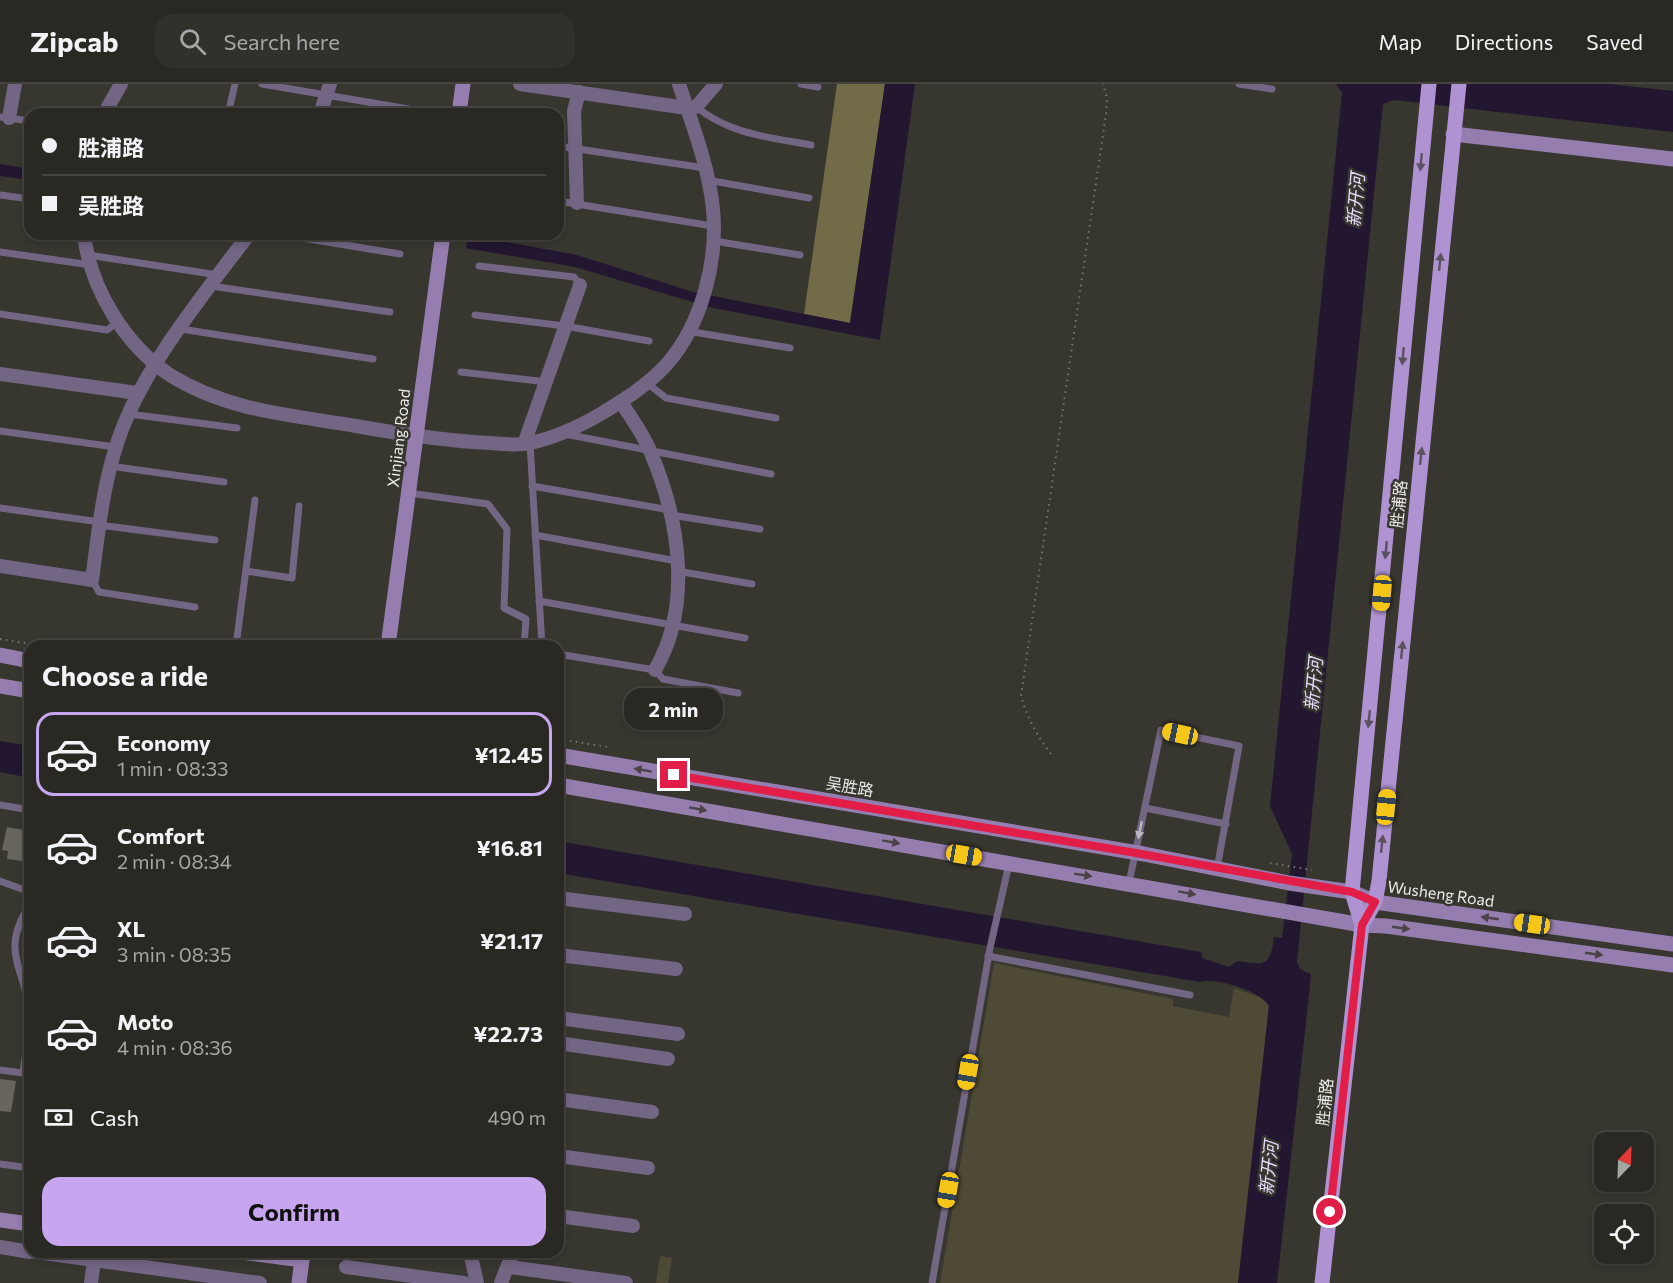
<!DOCTYPE html>
<html lang="en">
<head>
<meta charset="utf-8">
<style>
	:root { --surface:#292823; --page:#31302b; --text:#f1f3f6; --muted:#a5a6a6; --line:#454441; --accent:#c8a6ef }
	body { margin:0; font-family:Commissioner,"Noto Sans SC",sans-serif; background:var(--page); color:var(--text); height:100vh; display:flex; flex-direction:column; font-size:22px; white-space:nowrap }
	* { box-sizing:border-box; margin:0 }
	p { font-size:20px; color:var(--muted) }
	.icon { flex:none; width:33px; height:33px; fill:none; stroke:currentColor; stroke-width:2; stroke-linecap:round; stroke-linejoin:round }
	.map { position:relative; flex:1; overflow:hidden }
	.details { position:absolute; left:24px; top:556px; width:540px; height:618px; display:flex; flex-direction:column; background:var(--surface); border-radius:18px; box-shadow:0 3px 9px #0003,0 0 0 2px var(--line) }
	.details>* { flex:none }
	.guide { position:absolute; left:24px; top:24px; width:540px; height:132px; border-radius:18px; box-shadow:0 3px 9px #0003,0 0 0 2px var(--line); display:grid; align-content:center; height:132px; padding:0 18px; background:var(--surface) }
	.needle { width:39px; rotate:23deg }
	.tools { position:absolute; left:1594px; top:1048px; display:grid; gap:12px }
	.tools a { display:grid; place-items:center; width:60px; height:60px; border-radius:12px; background:var(--surface); box-shadow:0 3px 9px #0003,0 0 0 2px var(--line); font-size:30px }
	.end { position:absolute; width:27px; height:27px; margin:-14px; border:8px solid #e11d48; background:#fff; box-shadow:0 0 0 3px #fff }
	.from { border-radius:50% }
	.bubble { position:absolute; height:42px; border-radius:18px; background:var(--surface); box-shadow:0 3px 9px #0003,0 0 0 2px var(--line); font-size:20px; font-weight:700; line-height:42px; text-align:center }
	.car { position:absolute; width:18px; height:36px; margin:-18px -9px; border-radius:8px; box-shadow:0 0 4px 2px #0007; background:linear-gradient(#f5c518 24%,#345 0 40%,#f5c518 0 76%,#345 0 86%,#f5c518 0) }
	.guide b { display:flex; align-items:center; gap:21px; height:57px; font-size:22px }
	.guide b+b { border-top:2px solid var(--line) }
	.guide i { width:15px; height:15px; background:var(--text) }
	ul { padding:0; list-style:none }
	li { display:flex; align-items:center; gap:18px; height:84px; margin:0 12px 9px; padding:0 6px; border:3px solid transparent; border-radius:18px }
	li div { flex:1 }
	li b { display:block; font-size:22px }
	li em { font-style:normal; font-weight:700 }
	li.on { border-color:var(--accent) }
	li>.icon { width:54px; height:54px; stroke-width:1.5 }
	h2 { padding:0 18px; font-size:27px; line-height:72px }
	.pay { display:flex; align-items:center; gap:15px; height:66px; padding:0 18px; font-size:22px }
	.pay p { margin-inline-start:auto }
	.primary-button { display:flex; gap:12px; margin-top:auto; padding:12px 18px }
	.primary-button a { flex:1; height:69px; border-radius:18px; background:var(--accent); color:#111; font-size:24px; font-weight:700; line-height:69px; text-align:center }
	header { display:flex; align-items:center; gap:36px; box-sizing:border-box; height:84px; padding:0 30px; background:var(--surface); border-bottom:2px solid var(--line) }
	header strong { font-size:28px }
	nav { display:flex; gap:33px; margin-inline-start:auto; font-size:21px }
	.search { width:420px; height:54px; background:var(--page); display:flex; align-items:center; gap:15px; box-sizing:border-box; padding:0 21px; border-radius:18px; color:var(--muted); font-size:22px }
	.map>svg:first-child { display:block }
	.green { fill:#4f4a35 }
	.forest { fill:#726b48 }
	.water { fill:#231631 }
	.building { fill:#67655e }
	.lines { fill:none; stroke-linecap:round; stroke-linejoin:round }
	.path { stroke:#787771; stroke-width:2; stroke-dasharray:1.5 4.5; stroke-linecap:butt }
	.lane { stroke:#736584; stroke-width:7 }
	.street { stroke:#736584; stroke-width:14 }
	.secondary { stroke:#957eaf; stroke-width:15 }
	.primary { stroke:#af92d1; stroke-width:15 }
	.oneway { fill:#5b5260 }
	.oneway2 { fill:#4a4449 }
	.oneway3 { fill:#bbb5bf }
	.route { stroke:#e11d48; stroke-width:8 }
	.labels { text-anchor:middle; dominant-baseline:central; stroke-width:5; stroke-linejoin:round; paint-order:stroke }
	.street-label { font-size:16px; fill:#ebeae6; stroke:#37362f }
	.water-label { font-size:18px; font-style:italic; fill:#e8d9fc; stroke:#37362f }
</style>
</head>
<body>
<header>
<strong>Zipcab</strong>
<div class="search"><svg class="icon" aria-label="search" viewBox="0 0 24 24"><circle cx="10" cy="10" r="6"/><path d="M15 15l6 6"/></svg>Search here</div>
<nav><a>Map</a><a>Directions</a><a>Saved</a></nav>
</header>
<div class="map">
<svg width="1673" height="1199" viewBox="0 0 1673 1199">
	<rect width="100%" height="100%" fill="#37362f"/>
	<g class="green">
		<polygon points="994,879 1173,915 1173,922 1229,933 1234,904 1265,915 1269,922 1238,1199 940,1199"/>
		<polygon points="660,1172 672,1174 668,1199 656,1199"/>
	</g>
	<polygon class="forest" points="837,0 885,0 850,239 804,230"/>
	<g class="water">
		<polygon points="885,0 915,0 880,256 713,224 575,183 466,164 468,151 577,171 693,208 850,239"/>
		<path d="M1336,0h274l63,7v41l-279,-32 -11,4 -86,858 3,7 11,5 -2,21 -32,288h-39l31,-277c-8,-15 -53,-29 -69,-24l-642,-109v-32l643,111 1,6 27,9 8,-6c29,4 33,6 37,-24l8,1 10,-84 -22,-48 72,-713z"/>
		<polygon points="0,80 30,85 30,96 0,92"/>
		<polygon points="0,657 30,662 30,694 0,688"/>
	</g>
	<g class="building">
		<polygon points="7,743 30,747 30,778 7,775 8,767 2,766"/>
		<polygon points="0,995 16,997 11,1028 0,1027"/>
	</g>
	<g class="lines">
		<g class="path">
			<polyline points="0,555 43,562"/>
			<polyline points="558,655 608,663"/>
			<path d="M1051,670c-14,-18 -24,-37 -30,-58l85,-582 1,-16 -4,-14"/>
			<polyline points="1270,779 1312,786"/>
		</g>
		<g class="lane">
			<polyline points="262,0 426,28"/>
			<polyline points="801,0 818,3"/>
			<polyline points="1239,0 1272,5"/>
			<path d="M696,23c36,28 72,30 115,38"/>
			<polyline points="228,30 235,0"/>
			<polyline points="0,33 30,37"/>
			<polyline points="558,62 705,84"/>
			<polyline points="707,96 809,114"/>
			<polyline points="0,111 30,115"/>
			<polyline points="558,117 713,142"/>
			<polyline points="278,150 400,170"/>
			<polyline points="714,157 800,171"/>
			<polyline points="0,168 91,181"/>
			<polyline points="88,171 218,191"/>
			<polyline points="479,182 574,193 580,201"/>
			<polyline points="211,202 390,228"/>
			<polyline points="0,230 107,246 118,238"/>
			<polyline points="475,231 565,242 649,257"/>
			<polyline points="181,245 373,275"/>
			<polyline points="687,247 790,264"/>
			<polyline points="461,288 547,298"/>
			<polyline points="647,299 666,314 776,334"/>
			<polyline points="129,330 237,344"/>
			<polyline points="0,347 115,363"/>
			<polyline points="565,350 771,390"/>
			<polyline points="530,359 542,562"/>
			<polyline points="110,382 224,398"/>
			<polyline points="532,402 670,426"/>
			<polyline points="409,409 488,420 507,445 504,524 526,535 524,562"/>
			<polyline points="0,424 100,438"/>
			<polyline points="671,431 760,445"/>
			<polyline points="99,441 215,456"/>
			<polyline points="535,451 677,477"/>
			<polyline points="246,487 292,494 299,422"/>
			<polyline points="677,487 752,500"/>
			<polyline points="92,496 99,508 195,523"/>
			<polyline points="539,517 745,554"/>
			<polyline points="236,562 255,416"/>
			<polyline points="558,570 655,586 663,595 738,609"/>
			<polyline points="0,721 30,726"/>
			<polyline points="1145,724 1226,740"/>
			<polyline points="0,797 30,808"/>
			<polyline points="1129,799 1161,646 1239,662 1217,785"/>
			<polyline points="988,872 1190,911"/>
			<polyline points="0,986 30,990"/>
			<path d="M23,989c2,-20 9,-44 6,-65 -6,-43 -29,-57 1,-104"/>
			<polyline points="0,1080 30,1084"/>
			<polyline points="932,1199 990,864 1009,780"/>
		</g>
		<g class="street">
			<polyline points="520,0 687,24 696,23 716,0"/>
			<polyline points="104,30 121,0"/>
			<polyline points="320,30 330,0"/>
			<polyline points="9,34 15,0"/>
			<polyline points="577,119 574,27 579,8"/>
			<path d="M84,150c6,54 41,111 86,141 57,36 122,40 186,51 45,8 89,15 134,17 13,1 27,3 40,0 24,-5 48,-16 69,-28 25,-15 49,-30 68,-51 35,-40 51,-103 46,-155 -4,-42 -21,-85 -34,-125"/>
			<polyline points="0,290 137,309"/>
			<path d="M621,318c10,16 23,33 30,51 28,66 42,152 4,217"/>
			<polyline points="524,360 580,201"/>
			<path d="M0,482l92,14c6,-44 10,-88 23,-130 22,-76 87,-153 134,-216"/>
			<polyline points="558,814 685,830"/>
			<polyline points="558,871 676,885"/>
			<polyline points="558,934 678,950"/>
			<polyline points="558,959 668,975"/>
			<polyline points="558,1015 652,1028"/>
			<polyline points="558,1072 648,1084"/>
			<polyline points="558,1132 633,1142"/>
			<polyline points="0,1163 30,1168"/>
			<polyline points="36,1168 260,1199"/>
			<polyline points="470,1168 477,1199"/>
			<polyline points="346,1183 464,1199"/>
			<polyline points="510,1183 626,1199"/>
			<polyline points="91,1199 94,1177"/>
			<polyline points="501,1199 513,1168"/>
		</g>
		<g class="secondary">
			<polyline points="459,30 463,0"/>
			<polyline points="1453,50 1673,75"/>
			<polyline points="388,562 443,150"/>
			<polyline points="0,571 30,577"/>
			<polyline points="0,602 30,607"/>
			<polyline points="558,671 1144,770 1289,799 1352,808 1375,818 1673,860"/>
			<polyline points="558,701 1362,841 1386,842 1673,881"/>
			<polyline points="0,1136 30,1140"/>
			<polyline points="241,1168 302,1176"/>
			<polyline points="299,1199 303,1168"/>
		</g>
		<g class="primary">
			<polyline points="1362,841 1375,818 1379,797 1459,0"/>
			<polyline points="1322,1199 1362,841 1352,808 1429,0"/>
		</g>
	</g>
	<defs><path id="oneway-solid" d="M-6-.8H1V-3.2L6.5 0L1 3.2V.8H-6Z" transform="scale(1.5)"/></defs>
	<g class="oneway">
		<use href="#oneway-solid" transform="translate(1421 78) rotate(95)"/>
		<use href="#oneway-solid" transform="translate(1440 178) rotate(-84)"/>
		<use href="#oneway-solid" transform="translate(1403 272) rotate(95)"/>
		<use href="#oneway-solid" transform="translate(1421 372) rotate(-84)"/>
		<use href="#oneway-solid" transform="translate(1386 466) rotate(95)"/>
		<use href="#oneway-solid" transform="translate(1402 566) rotate(-84)"/>
		<use href="#oneway-solid" transform="translate(1369 635) rotate(96)"/>
		<use href="#oneway-solid" transform="translate(1382 760) rotate(-84)"/>
	</g>
	<g class="oneway2">
		<use href="#oneway-solid" transform="translate(643 686) rotate(-170)"/>
		<use href="#oneway-solid" transform="translate(698 725) rotate(10)"/>
		<use href="#oneway-solid" transform="translate(891 758) rotate(10)"/>
		<use href="#oneway-solid" transform="translate(1083 791) rotate(9)"/>
		<use href="#oneway-solid" transform="translate(1187 809) rotate(10)"/>
		<use href="#oneway-solid" transform="translate(1490 834) rotate(-172)"/>
		<use href="#oneway-solid" transform="translate(1401 844) rotate(8)"/>
		<use href="#oneway-solid" transform="translate(1594 870) rotate(8)"/>
	</g>
	<use class="oneway3" href="#oneway-solid" transform="translate(1140 746) rotate(102)"/>
	<g class="lines">
		<polyline class="route" points="674,691 1136,769 1352,808 1375,818 1362,841 1330,1128"/>
	</g>
	<g class="labels">
		<g class="street-label">
			<text transform="translate(398 354) rotate(-83)">Xinjiang Road</text>
			<text transform="translate(1398 420) rotate(-84)">胜浦路</text>
			<text transform="translate(850 702) rotate(10)">吴胜路</text>
			<text transform="translate(1441 809) rotate(8)">Wusheng Road</text>
			<text transform="translate(1324 1018) rotate(-84)">胜浦路</text>
		</g>
		<g class="water-label">
			<text transform="translate(1355 116) rotate(-85)">新开河</text>
			<text transform="translate(1313 600) rotate(-85)">新开河</text>
			<text transform="translate(1268 1084) rotate(-84)">新开河</text>
		</g>
	</g>
</svg>
<div class="tools">
<a><svg class="needle" viewBox="-14 -14 28 28"><path d="M0-13l5 13h-10z" fill="#e53935"/><path d="M0 13l5-13h-10z" fill="#a5a6a6"/></svg></a>
<a><svg class="icon" aria-label="locate" viewBox="0 0 24 24"><circle cx="12" cy="12" r="6"/><path d="M12 2v4M12 18v4M2 12h4M18 12h4"/></svg></a>
</div>
<i class="end from" style="left:1330px;top:1128px"></i>
<i class="end" style="left:674px;top:691px"></i>
<div class="bubble" style="left:624px;top:604px;width:99px">2 min</div>
<i class="car" style="left:1382px;top:509px;rotate:185deg"></i>
<i class="car" style="left:1180px;top:650px;rotate:282deg"></i>
<i class="car" style="left:1386px;top:723px;rotate:6deg"></i>
<i class="car" style="left:964px;top:771px;rotate:100deg"></i>
<i class="car" style="left:1532px;top:840px;rotate:278deg"></i>
<i class="car" style="left:968px;top:988px;rotate:190deg"></i>
<i class="car" style="left:948px;top:1106px;rotate:190deg"></i>
<div class="guide">
<b><i class="from"></i>胜浦路</b>
<b><i></i>吴胜路</b>
</div>
<section class="details">
<h2>Choose a ride</h2>
<ul>
<li class="on"><svg class="icon" aria-label="car" viewBox="0 0 24 24"><path d="M5 17H2v-5l4-1 3-4h7l3 4 3 1v5h-3M9 17h6M6 11h13"/><circle cx="7" cy="17" r="2"/><circle cx="17" cy="17" r="2"/></svg><div><b>Economy</b><p>1 min · 08:33</p></div><em>¥12.45</em></li>
<li><svg class="icon" aria-label="car" viewBox="0 0 24 24"><path d="M5 17H2v-5l4-1 3-4h7l3 4 3 1v5h-3M9 17h6M6 11h13"/><circle cx="7" cy="17" r="2"/><circle cx="17" cy="17" r="2"/></svg><div><b>Comfort</b><p>2 min · 08:34</p></div><em>¥16.81</em></li>
<li><svg class="icon" aria-label="car" viewBox="0 0 24 24"><path d="M5 17H2v-5l4-1 3-4h7l3 4 3 1v5h-3M9 17h6M6 11h13"/><circle cx="7" cy="17" r="2"/><circle cx="17" cy="17" r="2"/></svg><div><b>XL</b><p>3 min · 08:35</p></div><em>¥21.17</em></li>
<li><svg class="icon" aria-label="car" viewBox="0 0 24 24"><path d="M5 17H2v-5l4-1 3-4h7l3 4 3 1v5h-3M9 17h6M6 11h13"/><circle cx="7" cy="17" r="2"/><circle cx="17" cy="17" r="2"/></svg><div><b>Moto</b><p>4 min · 08:36</p></div><em>¥22.73</em></li>
</ul>
<div class="pay"><svg class="icon" aria-label="cash" viewBox="0 0 24 24"><path d="M3 7h18v10H3z"/><circle cx="12" cy="12" r="2"/></svg>Cash<p>490 m</p></div>
<div class="primary-button"><a>Confirm</a></div>
</section>
</div>
</body>
</html>
